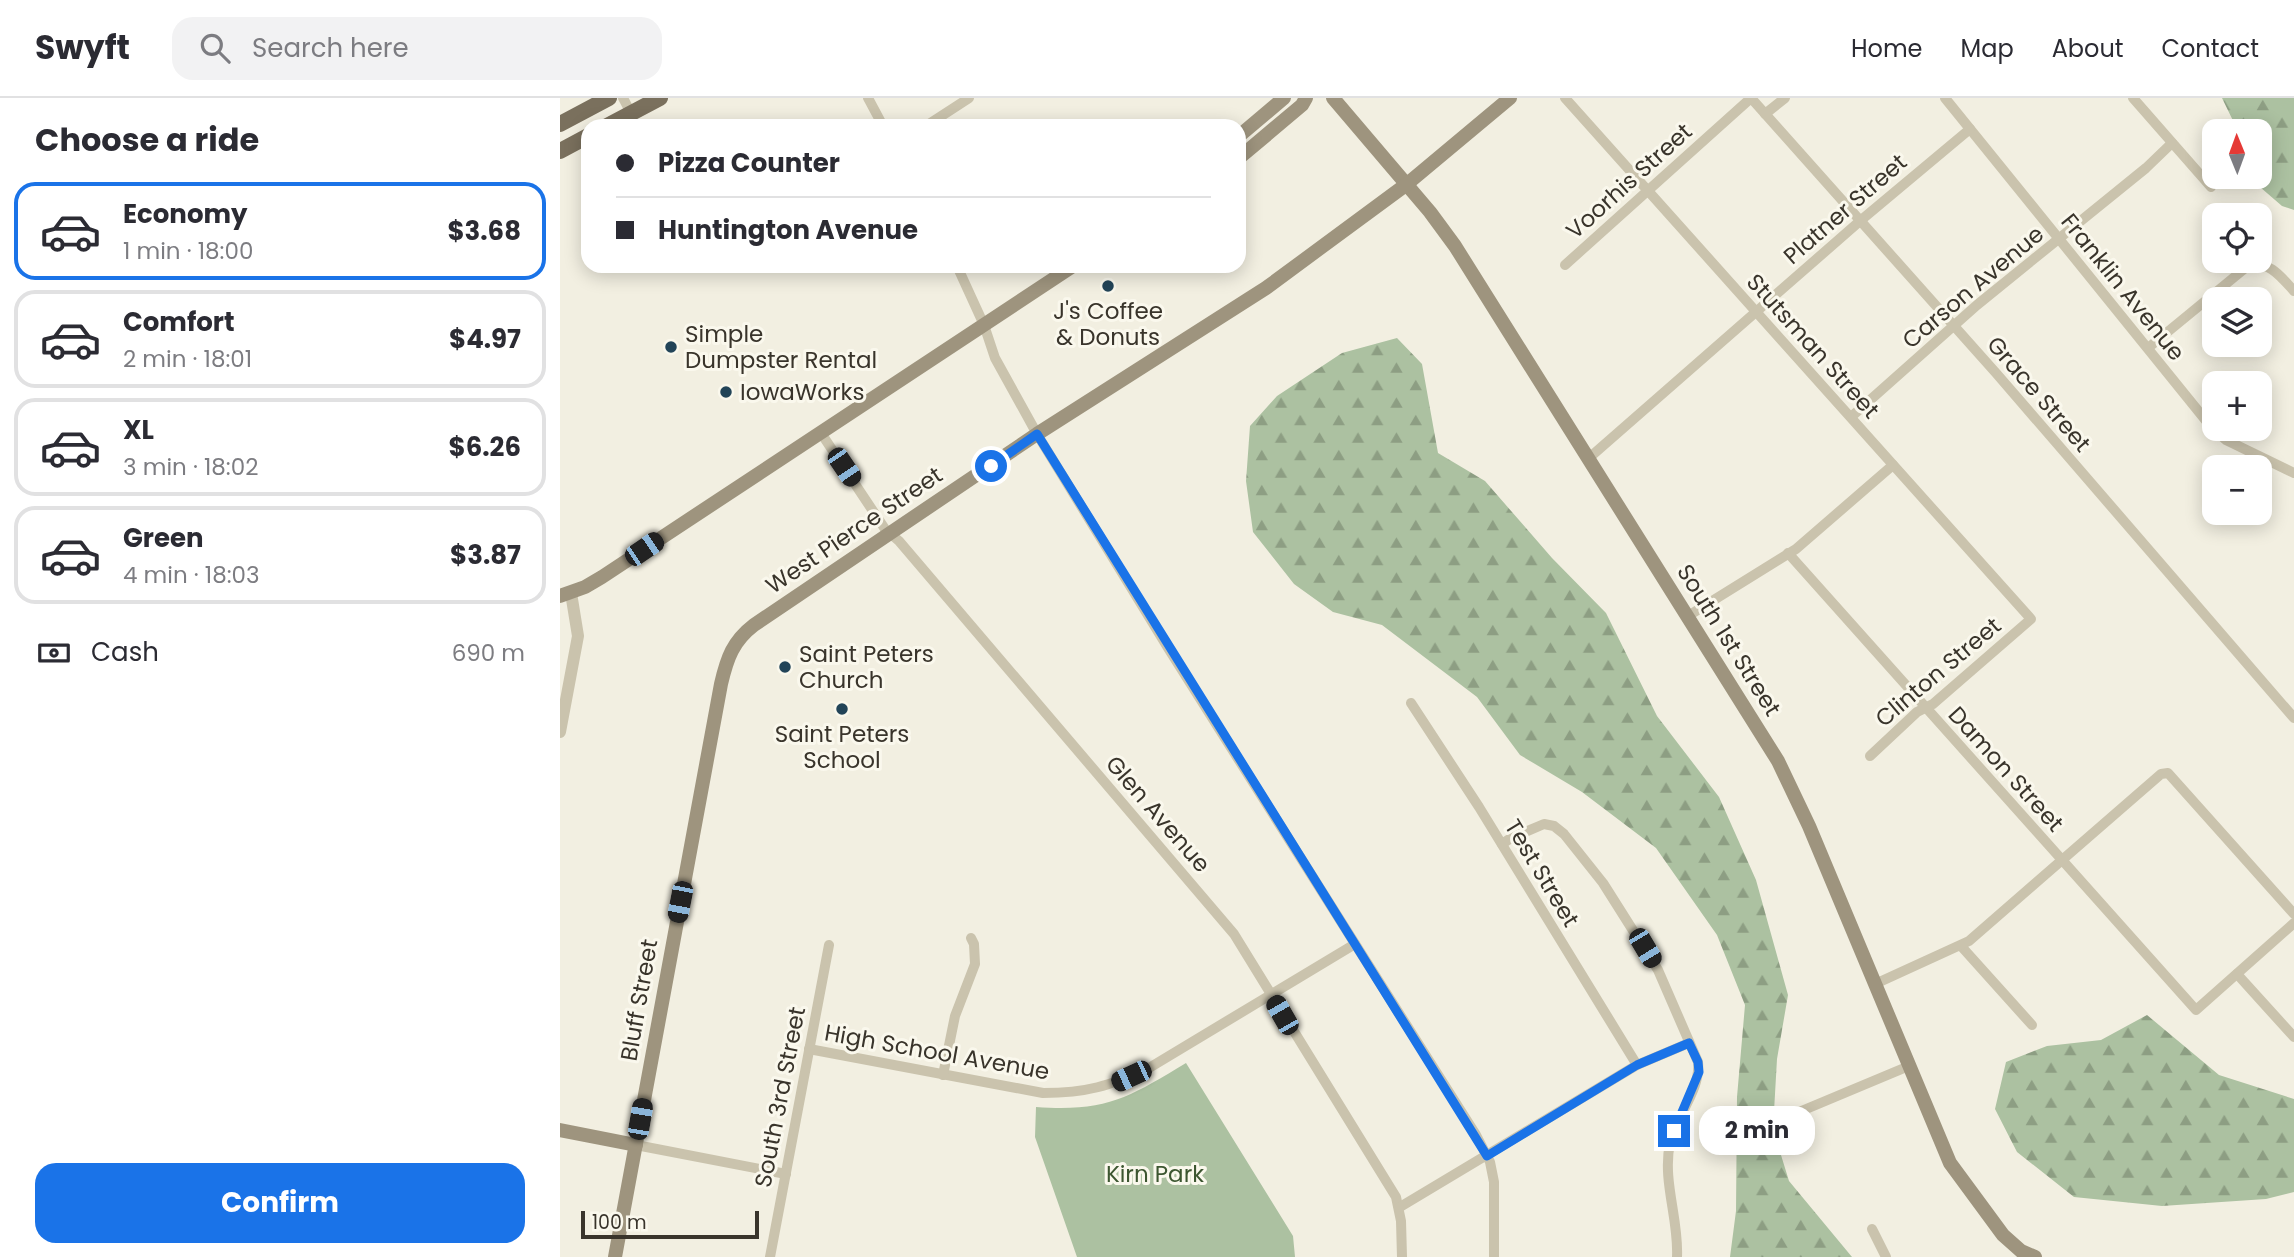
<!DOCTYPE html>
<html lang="en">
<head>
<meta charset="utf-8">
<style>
	:root { --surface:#fff; --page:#f2f2f3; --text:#2b2b33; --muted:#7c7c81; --line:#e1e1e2; --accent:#1a73e8 }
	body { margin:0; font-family:Poppins,sans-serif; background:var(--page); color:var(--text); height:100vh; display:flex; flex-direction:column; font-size:26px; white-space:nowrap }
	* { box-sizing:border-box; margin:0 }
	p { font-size:23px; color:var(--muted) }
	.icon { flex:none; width:38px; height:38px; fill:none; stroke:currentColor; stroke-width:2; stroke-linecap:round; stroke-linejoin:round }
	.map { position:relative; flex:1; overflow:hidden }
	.panel { display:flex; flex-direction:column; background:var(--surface); width:560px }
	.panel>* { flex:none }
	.top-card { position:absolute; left:21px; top:21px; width:665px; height:154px; border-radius:21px; box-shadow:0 4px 18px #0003; display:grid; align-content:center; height:154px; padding:0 35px; background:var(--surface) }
	.needle { width:46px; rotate:359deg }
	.fabs { position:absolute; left:1642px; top:21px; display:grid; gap:14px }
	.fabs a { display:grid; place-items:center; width:70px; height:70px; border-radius:14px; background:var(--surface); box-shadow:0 4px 18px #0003; font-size:35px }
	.scale { position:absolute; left:21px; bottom:18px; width:178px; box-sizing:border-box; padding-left:7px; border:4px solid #39342b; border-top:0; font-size:19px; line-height:24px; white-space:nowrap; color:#39342b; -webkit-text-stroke:5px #faf8ed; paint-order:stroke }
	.end { position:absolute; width:32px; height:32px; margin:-16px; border:9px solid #1a73e8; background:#fff; box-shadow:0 0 0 4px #fff }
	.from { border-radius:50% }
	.bubble { position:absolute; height:49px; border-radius:21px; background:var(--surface); box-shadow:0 4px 18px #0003; font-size:23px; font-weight:700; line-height:49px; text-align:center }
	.car { position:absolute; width:21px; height:42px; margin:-21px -10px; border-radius:9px; box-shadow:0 0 5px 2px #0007; background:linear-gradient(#222 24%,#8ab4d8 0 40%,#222 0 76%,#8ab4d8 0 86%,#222 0) }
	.top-card b { display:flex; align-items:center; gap:24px; height:66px; font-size:26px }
	.top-card b+b { border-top:2px solid var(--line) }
	.top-card i { width:18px; height:18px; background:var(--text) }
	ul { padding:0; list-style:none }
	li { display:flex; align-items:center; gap:21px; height:98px; margin:0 14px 10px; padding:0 21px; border:4px solid var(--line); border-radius:21px }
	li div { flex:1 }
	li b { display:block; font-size:26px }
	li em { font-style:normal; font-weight:700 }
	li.selected { border-color:var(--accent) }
	li>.icon { width:63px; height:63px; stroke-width:1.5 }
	h2 { padding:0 35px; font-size:32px; line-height:84px }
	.pay { display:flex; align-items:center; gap:18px; height:77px; padding:0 35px; font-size:26px }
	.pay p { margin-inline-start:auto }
	.cta { display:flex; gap:14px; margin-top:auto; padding:14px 35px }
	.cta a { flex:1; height:80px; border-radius:21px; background:var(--accent); color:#fff; font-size:28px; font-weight:700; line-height:80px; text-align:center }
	header { display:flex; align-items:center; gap:42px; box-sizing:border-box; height:98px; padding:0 35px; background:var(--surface); border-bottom:2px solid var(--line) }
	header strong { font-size:33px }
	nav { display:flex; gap:38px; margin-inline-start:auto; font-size:24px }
	.search { width:490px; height:63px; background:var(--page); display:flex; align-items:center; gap:18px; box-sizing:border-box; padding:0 24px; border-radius:21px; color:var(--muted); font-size:26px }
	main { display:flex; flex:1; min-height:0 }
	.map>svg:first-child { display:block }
	.green { fill:#acc1a1 }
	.forest { fill:url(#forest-firs) }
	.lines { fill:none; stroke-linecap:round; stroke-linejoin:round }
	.minor { stroke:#cac3ad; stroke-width:10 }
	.tertiary { stroke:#cac3ad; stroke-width:12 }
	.secondary { stroke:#9e947e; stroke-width:14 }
	.primary { stroke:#7a705d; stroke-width:16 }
	.route { stroke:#1a73e8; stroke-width:9 }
	.poi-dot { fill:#224458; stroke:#faf8ed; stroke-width:2.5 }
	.labels { text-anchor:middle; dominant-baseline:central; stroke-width:6; stroke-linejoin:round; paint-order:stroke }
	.street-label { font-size:23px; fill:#39342b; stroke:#faf8ed }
	.poi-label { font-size:23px; fill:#39342b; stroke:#faf8ed; text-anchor:start }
	.park-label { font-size:23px; fill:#3c5630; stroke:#faf8ed }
</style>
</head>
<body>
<header>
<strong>Swyft</strong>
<div class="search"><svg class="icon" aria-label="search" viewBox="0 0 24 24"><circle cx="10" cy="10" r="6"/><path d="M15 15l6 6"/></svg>Search here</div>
<nav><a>Home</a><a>Map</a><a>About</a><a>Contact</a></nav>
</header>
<main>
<section class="panel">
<h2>Choose a ride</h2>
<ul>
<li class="selected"><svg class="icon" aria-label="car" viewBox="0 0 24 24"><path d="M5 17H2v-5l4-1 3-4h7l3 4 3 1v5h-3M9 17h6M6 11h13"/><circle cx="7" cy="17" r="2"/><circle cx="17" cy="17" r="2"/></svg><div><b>Economy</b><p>1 min · 18:00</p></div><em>$3.68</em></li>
<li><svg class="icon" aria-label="car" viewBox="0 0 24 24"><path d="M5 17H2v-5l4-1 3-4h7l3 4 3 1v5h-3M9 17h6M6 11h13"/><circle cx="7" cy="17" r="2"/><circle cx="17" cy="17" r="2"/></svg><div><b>Comfort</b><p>2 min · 18:01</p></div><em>$4.97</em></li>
<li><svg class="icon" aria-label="car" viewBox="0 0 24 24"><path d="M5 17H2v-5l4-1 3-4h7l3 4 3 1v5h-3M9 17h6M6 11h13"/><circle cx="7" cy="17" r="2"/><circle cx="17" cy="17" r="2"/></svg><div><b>XL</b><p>3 min · 18:02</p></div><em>$6.26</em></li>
<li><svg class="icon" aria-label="car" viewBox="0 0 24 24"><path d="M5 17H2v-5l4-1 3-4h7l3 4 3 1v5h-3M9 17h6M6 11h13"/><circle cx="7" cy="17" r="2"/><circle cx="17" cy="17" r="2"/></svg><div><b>Green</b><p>4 min · 18:03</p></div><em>$3.87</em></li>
</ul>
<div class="pay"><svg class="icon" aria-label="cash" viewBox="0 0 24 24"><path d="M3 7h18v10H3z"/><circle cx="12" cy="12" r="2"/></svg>Cash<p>690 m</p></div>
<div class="cta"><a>Confirm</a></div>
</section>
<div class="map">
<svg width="1734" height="1159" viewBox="0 0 1734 1159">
	<defs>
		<pattern id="forest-firs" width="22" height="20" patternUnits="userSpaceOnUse" patternTransform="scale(1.75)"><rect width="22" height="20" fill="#acc1a1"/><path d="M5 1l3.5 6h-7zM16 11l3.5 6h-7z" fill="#8d9e83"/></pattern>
	</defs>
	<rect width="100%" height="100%" fill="#f2efe1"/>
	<path class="green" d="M626,965l107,173 2,21h-218l-42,-120 1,-30c70,5 92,-9 150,-44z"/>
	<g class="forest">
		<polygon points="1662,0 1734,0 1734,112 1722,108 1693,83 1692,79 1699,79 1699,33 1678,33"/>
		<polygon points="837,240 862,266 878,355 925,383 992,460 1046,515 1097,618 1159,699 1196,782 1228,897 1217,961 1213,1031 1229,1083 1292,1159 1170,1159 1176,1113 1177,999 1185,907 1157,837 1096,750 1022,694 960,657 917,599 822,527 773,514 734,486 693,434 686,383 690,328 717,298 782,255"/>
		<polygon points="1587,917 1659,977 1734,1001 1734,1094 1706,1101 1602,1108 1514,1099 1457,1054 1435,1011 1446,964 1487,948 1541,942"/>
	</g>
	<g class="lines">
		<g class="minor">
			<polyline points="63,0 71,15"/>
			<polyline points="308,0 323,28"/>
			<polyline points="1005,0 1471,521 1373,606 1357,614 1310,658"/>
			<polyline points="1191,0 1436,275 1734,620"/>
			<polyline points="1385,0 1652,330 1666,342 1734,375"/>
			<polyline points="1573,0 1651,89"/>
			<polyline points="1205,16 1225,0"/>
			<polyline points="366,28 409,0"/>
			<polyline points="1005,167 1191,0"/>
			<polyline points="397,168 424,227 435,260 477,336 608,550 916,1037 930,1064 934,1084 934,1159"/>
			<path d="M1588,250l101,-83c20,-5 33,13 45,26"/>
			<polyline points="1291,319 1417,207 1586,70 1612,45"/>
			<polyline points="261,335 325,431 339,443 674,836 836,1099 841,1123 842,1159"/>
			<polyline points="1029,360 1300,123 1410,31"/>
			<polyline points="1228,455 1636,912 1734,825"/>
			<polyline points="1128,518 1236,451 1333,367"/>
			<polyline points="851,605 919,709 1077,967"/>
			<path d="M942,746l9,-6 33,-14 10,2 10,8 39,49 55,87 40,92c3,28 -22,54 -28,81 -8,38 9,76 7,114"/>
			<polyline points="1401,848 1472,927"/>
			<polyline points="1677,876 1734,939"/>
			<polyline points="1315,886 1409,843 1601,676 1608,675 1734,816"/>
			<path d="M249,951l234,44c44,0 66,-7 106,-25l206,-124"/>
			<polyline points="383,977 395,918 415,866 414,846 411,840"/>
			<polyline points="1239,1014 1349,968"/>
			<polyline points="76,1047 226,1076"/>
			<polyline points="840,1109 1077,967 1129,945"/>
			<polyline points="1312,1131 1326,1159"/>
			<polyline points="210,1159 269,847"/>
		</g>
		<polyline class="tertiary" points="0,634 18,538 11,495"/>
		<g class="secondary">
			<polyline points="773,0 870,114 895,148 1218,663 1249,728 1390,1065 1443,1137 1461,1153 1475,1159"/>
			<polyline points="679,38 724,0"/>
			<polyline points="679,60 742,7 746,0"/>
			<polyline points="0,498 25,489 42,479 513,168"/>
			<polyline points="0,1032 76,1047"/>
			<path d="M55,1159l106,-573c6,-26 12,-43 33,-59l283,-191 229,-146 141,-104 103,-86"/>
		</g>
		<g class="primary">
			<polyline points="0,26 49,0"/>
			<polyline points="47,28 100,0"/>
			<polyline points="0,53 28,38"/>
		</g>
	</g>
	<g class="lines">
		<polyline class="route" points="431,368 477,336 927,1058 1077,967 1129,945 1138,964 1139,974 1114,1033"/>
	</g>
	<g class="poi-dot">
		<circle cx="548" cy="188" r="7"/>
		<circle cx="111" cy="249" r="7"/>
		<circle cx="166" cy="294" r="7"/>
		<circle cx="225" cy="569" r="7"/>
		<circle cx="282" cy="611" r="7"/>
	</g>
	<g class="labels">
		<g class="street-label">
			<text transform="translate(1069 83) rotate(-42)">Voorhis Street</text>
			<text transform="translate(1285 111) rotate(-41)">Platner Street</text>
			<text transform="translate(1413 189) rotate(-40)">Carson Avenue</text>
			<text transform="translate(1563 189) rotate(51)">Franklin Avenue</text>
			<text transform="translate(1253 248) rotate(48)">Stutsman Street</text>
			<text transform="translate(1479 296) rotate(49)">Grace Street</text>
			<text transform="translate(294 432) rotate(-34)">West Pierce Street</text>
			<text transform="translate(1169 542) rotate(58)">South 1st Street</text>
			<text transform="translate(1378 574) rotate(-40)">Clinton Street</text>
			<text transform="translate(1446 671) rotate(48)">Damon Street</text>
			<text transform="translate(598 716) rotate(49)">Glen Avenue</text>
			<text transform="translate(982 775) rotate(59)">Test Street</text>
			<text transform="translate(79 902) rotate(-80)">Bluff Street</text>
			<text transform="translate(377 954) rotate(10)">High School Avenue</text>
			<text transform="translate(220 999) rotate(-79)">South 3rd Street</text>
		</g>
		<g class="poi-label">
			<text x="548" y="213" text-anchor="middle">J's Coffee<tspan x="548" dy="26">&amp; Donuts</tspan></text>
			<text x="125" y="236">Simple<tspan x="125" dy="26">Dumpster Rental</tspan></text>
			<text x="180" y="294">IowaWorks</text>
			<text x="239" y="556">Saint Peters<tspan x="239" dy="26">Church</tspan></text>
			<text x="282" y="636" text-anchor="middle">Saint Peters<tspan x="282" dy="26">School</tspan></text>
		</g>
		<g class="park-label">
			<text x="595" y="1076">Kirn Park</text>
		</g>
	</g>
</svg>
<div class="fabs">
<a><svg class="needle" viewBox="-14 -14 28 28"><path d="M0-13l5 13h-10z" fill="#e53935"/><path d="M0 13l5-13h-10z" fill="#7c7c81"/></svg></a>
<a><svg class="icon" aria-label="locate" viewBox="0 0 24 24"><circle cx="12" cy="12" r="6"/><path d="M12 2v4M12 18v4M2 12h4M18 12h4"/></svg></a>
<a><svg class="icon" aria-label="layers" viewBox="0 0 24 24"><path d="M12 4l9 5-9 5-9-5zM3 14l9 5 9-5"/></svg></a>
<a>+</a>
<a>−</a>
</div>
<div class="scale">100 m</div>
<i class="end from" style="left:431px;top:368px"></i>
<i class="end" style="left:1114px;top:1033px"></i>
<div class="bubble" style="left:1139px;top:1008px;width:116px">2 min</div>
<i class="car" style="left:284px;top:369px;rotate:146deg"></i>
<i class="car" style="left:84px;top:451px;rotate:56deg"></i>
<i class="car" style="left:120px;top:804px;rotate:191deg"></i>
<i class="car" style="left:1085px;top:850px;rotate:149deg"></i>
<i class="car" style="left:722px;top:917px;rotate:330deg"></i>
<i class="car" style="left:571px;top:978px;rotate:245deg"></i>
<i class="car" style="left:80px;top:1021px;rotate:10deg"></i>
<div class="top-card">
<b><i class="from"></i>Pizza Counter</b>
<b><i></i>Huntington Avenue</b>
</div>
</div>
</main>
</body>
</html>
